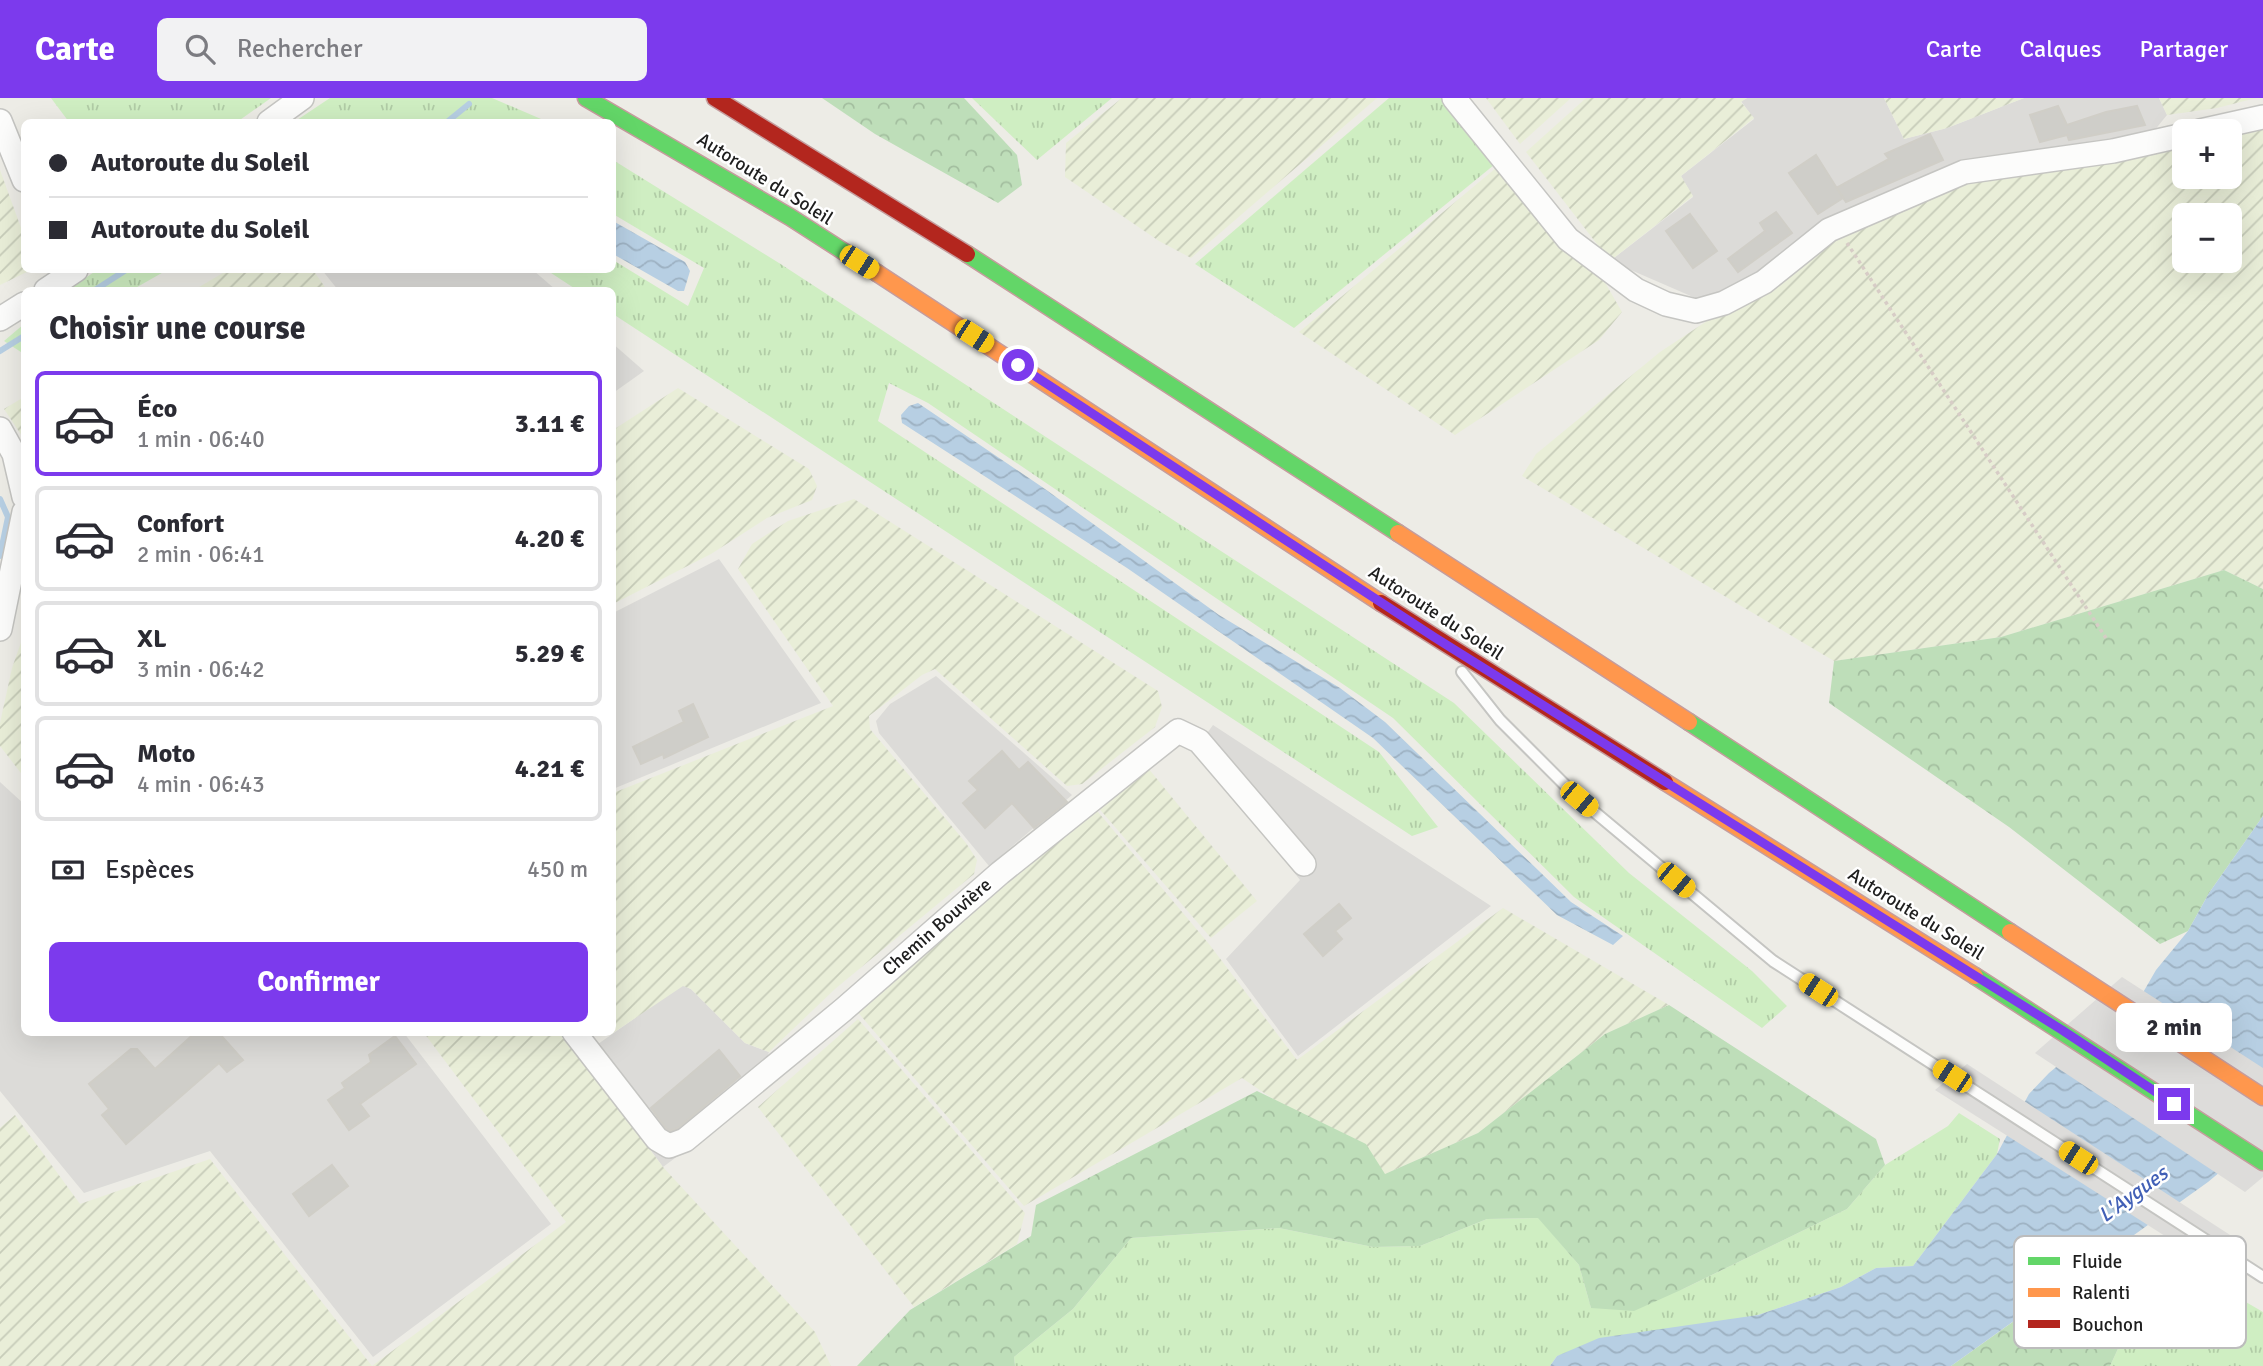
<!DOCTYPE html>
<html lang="fr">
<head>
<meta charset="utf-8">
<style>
	:root { --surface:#fff; --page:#f2f2f3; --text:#2b2b33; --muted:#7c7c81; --line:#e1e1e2; --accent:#7c3aed }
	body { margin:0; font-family:Signika,sans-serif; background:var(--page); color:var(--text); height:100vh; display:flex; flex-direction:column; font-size:26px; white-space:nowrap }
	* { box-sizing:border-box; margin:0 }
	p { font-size:23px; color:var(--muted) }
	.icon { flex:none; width:38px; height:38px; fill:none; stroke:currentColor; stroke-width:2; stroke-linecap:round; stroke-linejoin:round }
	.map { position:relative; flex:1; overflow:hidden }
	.drawer { position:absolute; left:21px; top:189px; width:595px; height:749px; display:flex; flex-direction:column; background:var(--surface); border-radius:10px; box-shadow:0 7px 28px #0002 }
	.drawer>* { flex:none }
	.top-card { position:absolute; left:21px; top:21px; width:595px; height:154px; border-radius:10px; box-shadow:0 7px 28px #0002; display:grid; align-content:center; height:154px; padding:0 28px; background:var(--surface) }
	.controls { position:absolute; left:2172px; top:21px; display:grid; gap:14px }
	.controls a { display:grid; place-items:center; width:70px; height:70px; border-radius:10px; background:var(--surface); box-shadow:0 7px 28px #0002; font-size:35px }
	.end { position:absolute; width:32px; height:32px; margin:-16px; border:9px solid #7c3aed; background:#fff; box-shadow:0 0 0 4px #fff }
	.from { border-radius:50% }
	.bubble { position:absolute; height:49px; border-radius:10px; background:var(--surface); box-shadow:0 7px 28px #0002; font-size:23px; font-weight:700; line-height:49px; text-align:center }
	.car { position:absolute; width:21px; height:42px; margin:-21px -10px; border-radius:9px; box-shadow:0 0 5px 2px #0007; background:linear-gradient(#f5c518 24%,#345 0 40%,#f5c518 0 76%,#345 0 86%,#f5c518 0) }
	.top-card b { display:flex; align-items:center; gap:24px; height:66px; font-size:26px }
	.top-card b+b { border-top:2px solid var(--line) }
	.top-card i { width:18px; height:18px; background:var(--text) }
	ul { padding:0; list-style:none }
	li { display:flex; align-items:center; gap:21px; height:105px; margin:0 14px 10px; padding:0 14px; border:4px solid var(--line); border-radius:10px }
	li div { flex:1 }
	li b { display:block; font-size:26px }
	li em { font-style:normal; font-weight:700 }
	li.selected { border-color:var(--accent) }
	li>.icon { width:63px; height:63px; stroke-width:1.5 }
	h2 { padding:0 28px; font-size:32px; line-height:84px }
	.pay { display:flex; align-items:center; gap:18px; height:77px; padding:0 28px; font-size:26px }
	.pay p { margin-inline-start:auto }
	.primary-button { display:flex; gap:14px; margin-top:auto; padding:14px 28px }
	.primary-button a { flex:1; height:80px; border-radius:10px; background:var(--accent); color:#fff; font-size:28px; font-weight:700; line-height:80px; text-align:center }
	header { display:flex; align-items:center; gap:42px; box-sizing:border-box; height:98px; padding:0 35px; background:var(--accent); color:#fff }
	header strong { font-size:33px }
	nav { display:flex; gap:38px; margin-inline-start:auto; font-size:24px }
	.search { width:490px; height:63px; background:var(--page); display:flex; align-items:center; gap:18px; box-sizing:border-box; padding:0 24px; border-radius:10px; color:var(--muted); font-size:26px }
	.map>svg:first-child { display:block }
	.residential { fill:#dcdbd8 }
	.farmland { fill:url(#farmland-furrows); fill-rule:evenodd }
	.grass { fill:url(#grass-tufts) }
	.forest { fill:url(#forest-crowns) }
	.water { fill:url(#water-waves) }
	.pier { fill:#dddcda }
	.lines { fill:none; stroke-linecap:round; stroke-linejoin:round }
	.stream { stroke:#b7cfe3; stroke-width:6 }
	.building { fill:#cfcec9; stroke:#d0cec7; stroke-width:2 }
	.lane-casing { stroke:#c5c5c2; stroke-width:14 }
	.street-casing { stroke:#c5c5c2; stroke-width:26 }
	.fast-casing { stroke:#c59c9d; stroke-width:19 }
	.slow-casing { stroke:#c59c9d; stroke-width:19 }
	.jam-casing { stroke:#c59c9d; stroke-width:19 }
	.path { stroke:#d7ccc6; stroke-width:3.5; stroke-dasharray:3.5 3.5; stroke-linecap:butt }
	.lane { stroke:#fcfcfb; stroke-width:10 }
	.street { stroke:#fcfcfb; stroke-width:23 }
	.fast { stroke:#63d668; stroke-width:16 }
	.slow { stroke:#ff974d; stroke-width:16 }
	.jam { stroke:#b3261e; stroke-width:16 }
	.route { stroke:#7c3aed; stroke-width:9 }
	.labels { text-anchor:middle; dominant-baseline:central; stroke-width:5; stroke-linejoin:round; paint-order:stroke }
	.street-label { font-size:19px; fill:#1e1e1e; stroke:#fff }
	.water-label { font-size:21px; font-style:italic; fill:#4260b6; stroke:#fff }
	.key { fill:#fff; stroke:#bcbcbc; stroke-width:2 }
	.key-label { font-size:19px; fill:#1e1e1e }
</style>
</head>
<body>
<header>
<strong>Carte</strong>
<div class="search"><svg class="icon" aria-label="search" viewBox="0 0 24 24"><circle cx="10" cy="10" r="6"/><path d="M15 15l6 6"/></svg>Rechercher</div>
<nav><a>Carte</a><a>Calques</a><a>Partager</a></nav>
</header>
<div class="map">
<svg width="2263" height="1268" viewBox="0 0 2263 1268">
	<defs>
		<pattern id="farmland-furrows" width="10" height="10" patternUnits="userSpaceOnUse" patternTransform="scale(1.75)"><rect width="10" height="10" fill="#e9eed8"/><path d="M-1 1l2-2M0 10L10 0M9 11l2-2" fill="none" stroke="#c7ccb9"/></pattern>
		<pattern id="grass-tufts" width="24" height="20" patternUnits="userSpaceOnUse" patternTransform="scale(1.75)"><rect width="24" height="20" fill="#cfeec2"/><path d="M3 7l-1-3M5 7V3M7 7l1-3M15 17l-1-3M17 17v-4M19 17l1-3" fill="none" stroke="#b1cca6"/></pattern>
		<pattern id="forest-crowns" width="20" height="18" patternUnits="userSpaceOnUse" patternTransform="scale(1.75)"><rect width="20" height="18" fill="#bedeb9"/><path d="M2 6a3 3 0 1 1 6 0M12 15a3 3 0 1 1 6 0" fill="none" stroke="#a3be9f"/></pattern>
		<pattern id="water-waves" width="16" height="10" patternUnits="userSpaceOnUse" patternTransform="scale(1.75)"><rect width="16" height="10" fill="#b7cfe3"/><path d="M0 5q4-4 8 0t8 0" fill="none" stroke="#9db1c2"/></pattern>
	</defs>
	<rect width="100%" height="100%" fill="#edece6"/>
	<g class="residential">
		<polygon points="1747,0 1884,0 1904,41 1947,30 2024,0 2159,0 2167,17 2149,39 1963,70 1839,114 1754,184 1700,202 1610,163 1693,99 1681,78 1754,21 1741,3"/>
		<polygon points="322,172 533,172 556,192 338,192"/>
		<polygon points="612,245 644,273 613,295 612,295"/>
		<polygon points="719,461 821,605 613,691 613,515"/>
		<polygon points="936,578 1072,697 989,768 879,635 876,623 890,606"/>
		<polygon points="1213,627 1491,808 1298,958 1226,861 1300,782 1197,649"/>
		<polygon points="0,684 24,706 24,934 404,935 551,1126 373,1259 210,1053 84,1095 0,993"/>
		<polygon points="682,887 691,891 745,945 769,954 749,1005 663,1069 581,958"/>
	</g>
	<g class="farmland">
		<polygon points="1122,0 1377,0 1191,160 1159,143 1065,79 1066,45"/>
		<polygon points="1486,0 1571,0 1520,46"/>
		<polygon points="1586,0 1747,0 1741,4 1754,20 1681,78 1693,98 1610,163 1526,54"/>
		<polygon points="1884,0 2024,0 1947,30 1904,41"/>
		<polygon points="2159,0 2256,0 2217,10 2167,17"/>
		<path d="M2263,22v469l-39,-19 -223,67 -167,24 -312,-185 14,-22 124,-102 162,-107 144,-62 218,-44v38h46v-46zM2184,117h46v46h-46z"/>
		<polygon points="1496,70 1542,126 1603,181 1622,214 1599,242 1455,337 1299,234"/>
		<polygon points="0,72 24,138 24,172 31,172 0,187"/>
		<polygon points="228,172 313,172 327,192 194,192"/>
		<polygon points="678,290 809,371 817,388 812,402 767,420 711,456 613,506 613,332"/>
		<polygon points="24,299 24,341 4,311"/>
		<polygon points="854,401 1158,593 1162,609 1155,629 1082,686 1067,688 935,571 922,577 869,618 870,631 966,745 977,762 974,776 835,891 769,954 745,945 691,891 683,888 610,937 598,935 612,934 613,695 833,608 738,471 752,446 788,423"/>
		<polygon points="24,536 24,679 0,648 0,625 12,570"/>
		<polygon points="1148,670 1257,803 1211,840 1096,707"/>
		<polygon points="1093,708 1209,846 1297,962 1503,810 1669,907 1605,936 1478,1035 1385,1076 1242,980 1024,1108 855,911"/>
		<polygon points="858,921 1025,1115 1017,1146 914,1209 758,1009"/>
		<polygon points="424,935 563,935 663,1069 815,1234 831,1268 0,1268 0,1030 15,1017 80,1106 210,1061 372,1268 566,1124"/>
	</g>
	<g class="grass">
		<polygon points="51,0 271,0 237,24 69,24"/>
		<polygon points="330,0 492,0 548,24 423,24 408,21 402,24 294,24"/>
		<polygon points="972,0 1112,0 1037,62"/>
		<polygon points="1389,0 1442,0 1494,67 1294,230 1195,166"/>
		<polygon points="613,62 779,165 1454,605 1629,775 1752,873 1787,908 1762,930 1574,799 1393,620 928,305 889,285 878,323 1379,654 1438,729 1412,738 613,216 612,192 577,192 548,173 612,172 613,162 688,208 704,170 613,116"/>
		<polygon points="97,172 167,172 132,192 68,192"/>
		<polygon points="24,226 24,256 4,243"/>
		<polygon points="1959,1015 2000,1041 1997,1056 1913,1168 1876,1170 1841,1189 1758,1217 1557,1258 1550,1268 1015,1268 1014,1259 1073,1211 1131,1140 1279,1130 1373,1149 1420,1148 1487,1121 1539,1120 1579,1167 1591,1210 1683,1191 1847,1111 1885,1067 1948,1028"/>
		<polygon points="2172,1171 2191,1172 2263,1214 2263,1268 2110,1268 2135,1214"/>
	</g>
	<g class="forest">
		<polygon points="822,0 964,0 1017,57 1022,87 998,105 875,36"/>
		<polygon points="2224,472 2263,491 2263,718 2209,795 2188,833 2160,846 2009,729 1829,605 1834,563 2001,539"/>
		<polygon points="1669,907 1876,1041 1885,1067 1847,1111 1683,1191 1634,1213 1591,1210 1579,1167 1538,1120 1487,1121 1420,1148 1373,1149 1279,1130 1131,1140 1073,1211 1014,1259 1015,1268 857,1268 910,1212 1031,1138 1036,1107 1257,993 1366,1046 1385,1076 1478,1035 1605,936"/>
		<polygon points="2129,1141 2172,1171 2135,1214 2110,1268 1951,1268"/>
	</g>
	<g class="water">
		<polygon points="613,123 685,164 690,173 684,193 678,193 613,156"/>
		<polygon points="918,305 1045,391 1219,517 1340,590 1385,624 1571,804 1623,838 1613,847 1557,817 1373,640 1127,470 902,325 901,317 909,308"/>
		<polygon points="2263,718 2263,1038 2208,1084 1951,1268 1550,1268 1557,1258 1599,1240 1758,1217 1841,1189 1876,1170 1913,1168 1997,1056 2029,996 2049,975 2141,898 2156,872 2188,833 2209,795"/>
	</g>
	<g class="pier">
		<polygon points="2122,879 2263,970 2263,1079 2245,1094 2035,955"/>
		<polygon points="1967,966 2247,1148 2217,1171 1935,992"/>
	</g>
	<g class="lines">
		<g class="stream">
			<polyline points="447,24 469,6"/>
			<polyline points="95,192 126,172"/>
			<polyline points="0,253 24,238"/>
			<polyline points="0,401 8,419 0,458"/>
		</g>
	</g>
	<g class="building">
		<polygon points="2058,8 2067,27 2106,14 2137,8 2145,27 2069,42 2067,37 2040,44 2030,17"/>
		<polygon points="1930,36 1943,62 1846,104 1836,90 1889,61 1885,56"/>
		<polygon points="1816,57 1843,100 1818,116 1789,75"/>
		<polygon points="1776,114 1792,135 1738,174 1728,161 1765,133 1760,125"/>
		<polygon points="1690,116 1717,153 1693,170 1666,133"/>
		<polygon points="693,606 708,639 664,660 663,656 641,666 633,649 684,624 679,613"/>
		<polygon points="1002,653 1019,672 1028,664 1067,704 1034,730 1012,705 985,730 963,705 978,692 969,683"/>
		<polygon points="1339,806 1351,820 1335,833 1342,841 1323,858 1304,836"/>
		<polygon points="196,934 218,934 243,962 227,974 219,965 126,1046 102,1017 109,1011 89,986 131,951 137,951 155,971"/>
		<polygon points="395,938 416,966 360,1006 369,1018 349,1032 328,1002 345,990 342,985 371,964 369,957"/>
		<polygon points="719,952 740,978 678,1030 670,1033 666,1030 651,1010"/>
		<polygon points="332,1067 348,1088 309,1118 293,1096"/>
	</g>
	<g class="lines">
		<defs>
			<polyline id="lane" points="1462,574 1500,622 1579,701 1773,863 2263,1179"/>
			<g id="street">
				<polyline points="1454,0 1568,141 1636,192 1666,206 1696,213 1724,205 1764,184 1829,132 1964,74 2113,53 2184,37"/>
				<polyline points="0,23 24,82"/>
				<polyline points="269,24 302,0"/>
				<polyline points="2200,33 2263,19"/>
				<polyline points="46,192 76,172"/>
				<polyline points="0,221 24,206"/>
				<polyline points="0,331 14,356 24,399"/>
				<polyline points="0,531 24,414"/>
				<polyline points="574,934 657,1041 669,1048 685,1042 843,912 1000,775 1178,633 1199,643 1304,766"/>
			</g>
			<g id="fast">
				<polyline points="586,0 790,119 877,175"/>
				<polyline points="967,156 1398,435"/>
				<polyline points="1689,624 2010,834"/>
				<polyline points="1975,878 2263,1064"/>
			</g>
			<g id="slow">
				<polyline points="877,175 1381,505"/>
				<polyline points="1398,435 1689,624"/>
				<polyline points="1665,684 1975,878"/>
				<polyline points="2010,834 2263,999"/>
			</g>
			<g id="jam">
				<polyline points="715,0 967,156"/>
				<polyline points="1381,505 1665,684"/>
			</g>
		</defs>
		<use href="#lane" class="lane-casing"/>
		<use href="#street" class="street-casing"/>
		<use href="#fast" class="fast-casing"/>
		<use href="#slow" class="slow-casing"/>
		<use href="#jam" class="jam-casing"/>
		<polyline class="path" points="1847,145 2106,540"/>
		<use href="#lane" class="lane"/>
		<use href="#street" class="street"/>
		<use href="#fast" class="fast"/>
		<use href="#slow" class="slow"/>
		<use href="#jam" class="jam"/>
	</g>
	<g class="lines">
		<polyline class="route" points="1018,267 1434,539 2062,932 2174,1006"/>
	</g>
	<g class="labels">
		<g class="street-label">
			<text transform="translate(765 81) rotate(32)">Autoroute du Soleil</text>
			<text transform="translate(1436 515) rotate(33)">Autoroute du Soleil</text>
			<text transform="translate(1916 816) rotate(32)">Autoroute du Soleil</text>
			<text transform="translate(937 829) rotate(-41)">Chemin Bouvière</text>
		</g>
		<g class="water-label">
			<text transform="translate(2133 1096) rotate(-36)">L'Aygues</text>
		</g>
	</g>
	<rect x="2014" y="1138" width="232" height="112" rx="10" class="key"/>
	<rect x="2028" y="1159" width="32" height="8" fill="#63d668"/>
	<rect x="2028" y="1190" width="32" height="9" fill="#ff974d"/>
	<rect x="2028" y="1222" width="32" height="8" fill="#b3261e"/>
	<g class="key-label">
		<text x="2072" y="1170">Fluide</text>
		<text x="2072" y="1201">Ralenti</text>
		<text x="2072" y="1233">Bouchon</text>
	</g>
</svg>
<div class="controls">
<a>+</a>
<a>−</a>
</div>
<i class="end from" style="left:1018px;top:267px"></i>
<i class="end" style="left:2174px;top:1006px"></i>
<div class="bubble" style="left:2116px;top:905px;width:116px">2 min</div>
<i class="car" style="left:859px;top:164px;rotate:123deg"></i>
<i class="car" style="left:974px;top:238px;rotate:123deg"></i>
<i class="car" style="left:1579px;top:701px;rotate:130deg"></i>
<i class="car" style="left:1676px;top:782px;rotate:130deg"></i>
<i class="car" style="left:1818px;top:892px;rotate:303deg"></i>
<i class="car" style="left:1952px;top:978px;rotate:303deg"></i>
<i class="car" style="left:2078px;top:1060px;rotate:303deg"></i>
<div class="top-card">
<b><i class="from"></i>Autoroute du Soleil</b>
<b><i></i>Autoroute du Soleil</b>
</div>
<section class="drawer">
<h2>Choisir une course</h2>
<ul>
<li class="selected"><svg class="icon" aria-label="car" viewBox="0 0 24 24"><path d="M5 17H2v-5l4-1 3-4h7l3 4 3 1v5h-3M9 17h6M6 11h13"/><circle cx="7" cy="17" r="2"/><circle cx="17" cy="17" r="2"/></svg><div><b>Éco</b><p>1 min · 06:40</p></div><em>3.11 €</em></li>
<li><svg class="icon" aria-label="car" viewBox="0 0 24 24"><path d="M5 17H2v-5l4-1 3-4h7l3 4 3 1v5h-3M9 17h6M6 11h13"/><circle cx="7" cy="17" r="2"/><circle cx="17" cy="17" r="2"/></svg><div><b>Confort</b><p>2 min · 06:41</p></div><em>4.20 €</em></li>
<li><svg class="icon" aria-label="car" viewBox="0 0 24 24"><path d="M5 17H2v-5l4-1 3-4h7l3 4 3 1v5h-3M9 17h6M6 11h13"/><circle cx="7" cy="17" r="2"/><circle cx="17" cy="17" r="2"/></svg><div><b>XL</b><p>3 min · 06:42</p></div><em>5.29 €</em></li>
<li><svg class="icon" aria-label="car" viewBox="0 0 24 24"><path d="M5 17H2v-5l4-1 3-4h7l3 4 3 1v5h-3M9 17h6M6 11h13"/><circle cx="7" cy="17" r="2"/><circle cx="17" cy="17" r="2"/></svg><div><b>Moto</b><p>4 min · 06:43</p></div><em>4.21 €</em></li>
</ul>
<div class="pay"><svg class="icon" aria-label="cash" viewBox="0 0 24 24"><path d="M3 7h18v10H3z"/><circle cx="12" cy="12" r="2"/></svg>Espèces<p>450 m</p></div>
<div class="primary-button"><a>Confirmer</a></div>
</section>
</div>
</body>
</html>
